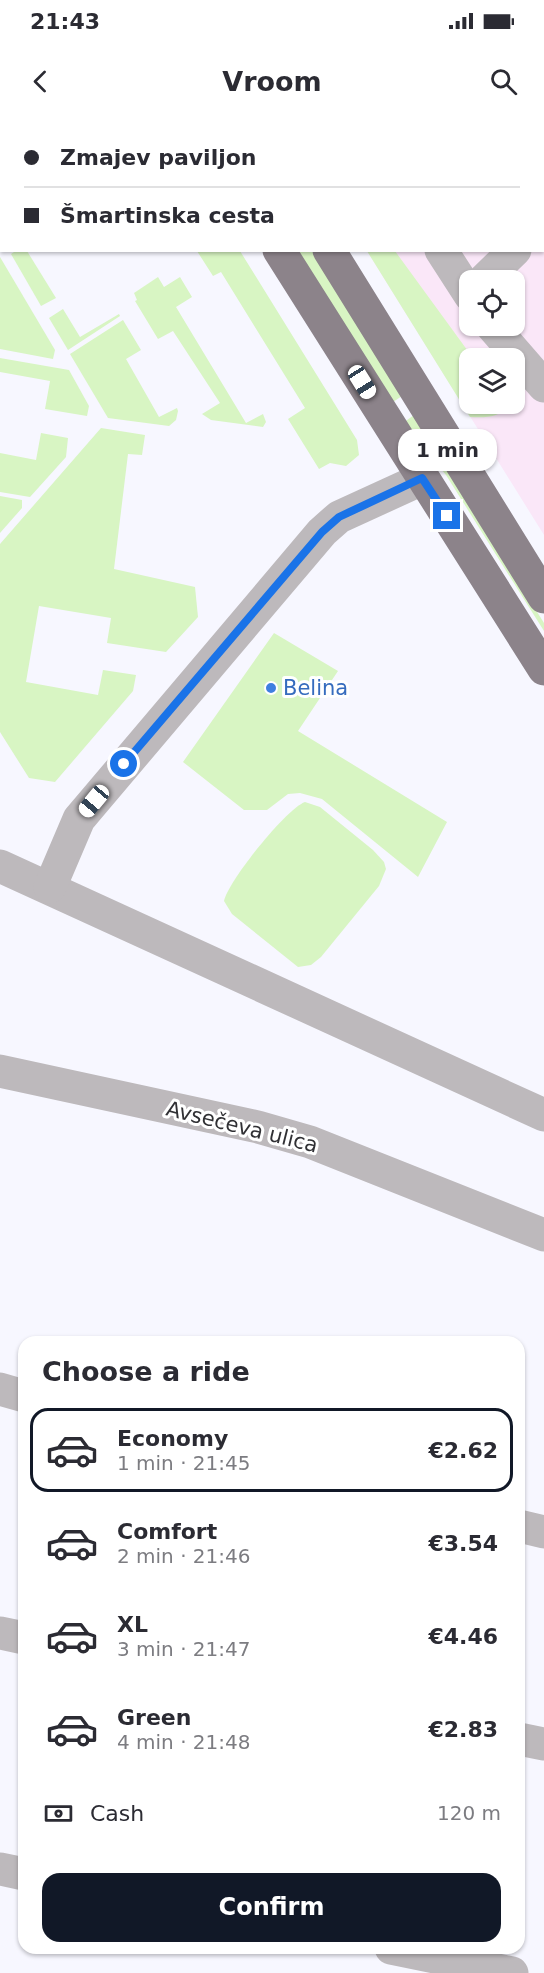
<!DOCTYPE html>
<html lang="en">
<head>
<meta charset="utf-8">
<style>
	:root { --surface:#fff; --page:#f2f2f3; --text:#2b2b33; --muted:#7c7c81; --line:#e1e1e2; --accent:#111827 }
	body { margin:0; font-family:"DejaVu Sans",sans-serif; background:var(--page); color:var(--text); height:100vh; display:flex; flex-direction:column; font-size:22px; white-space:nowrap }
	* { box-sizing:border-box; margin:0 }
	p { font-size:20px; color:var(--muted) }
	.icon { flex:none; width:33px; height:33px; fill:none; stroke:currentColor; stroke-width:2; stroke-linecap:round; stroke-linejoin:round }
	.map { position:relative; flex:1; overflow:hidden }
	.panel { position:absolute; left:18px; top:1216px; width:507px; height:618px; display:flex; flex-direction:column; background:var(--surface); border-radius:18px; box-shadow:0 2px 4px #0004 }
	.panel>* { flex:none }
	.guide { position:absolute; left:0px; top:0px; width:544px; height:132px; box-shadow:0 2px 4px #0004; display:grid; align-content:center; height:132px; padding:0 24px; background:var(--surface) }
	.buttons { position:absolute; left:459px; top:150px; display:grid; gap:12px }
	.buttons a { display:grid; place-items:center; width:66px; height:66px; border-radius:12px; background:var(--surface); box-shadow:0 2px 4px #0004; font-size:30px }
	.end { position:absolute; width:27px; height:27px; margin:-14px; border:8px solid #1a73e8; background:#fff; box-shadow:0 0 0 3px #fff }
	.from { border-radius:50% }
	.bubble { position:absolute; height:42px; border-radius:18px; background:var(--surface); box-shadow:0 2px 4px #0004; font-size:20px; font-weight:600; line-height:42px; text-align:center }
	.car { position:absolute; width:18px; height:36px; margin:-18px -9px; border-radius:8px; box-shadow:0 0 4px 2px #0007; background:linear-gradient(#fff 24%,#345 0 40%,#fff 0 76%,#345 0 86%,#fff 0) }
	.guide b { display:flex; align-items:center; gap:21px; height:57px; font-size:22px }
	.guide b+b { border-top:2px solid var(--line) }
	.guide i { width:15px; height:15px; background:var(--text) }
	ul { padding:0; list-style:none }
	li { display:flex; align-items:center; gap:18px; height:84px; margin:0 12px 9px; padding:0 12px; border:3px solid transparent; border-radius:18px }
	li div { flex:1 }
	li b { display:block; font-size:22px }
	li em { font-style:normal; font-weight:600 }
	li.current { border-color:var(--accent) }
	li>.icon { width:54px; height:54px; stroke-width:1.5 }
	h2 { padding:0 24px; font-size:27px; line-height:72px }
	.pay { display:flex; align-items:center; gap:15px; height:66px; padding:0 24px; font-size:22px }
	.pay p { margin-inline-start:auto }
	.primary-button { display:flex; gap:12px; margin-top:auto; padding:12px 24px }
	.primary-button a { flex:1; height:69px; border-radius:18px; background:var(--accent); color:#fff; font-size:24px; font-weight:600; line-height:69px; text-align:center }
	.status { display:flex; justify-content:space-between; align-items:center; height:42px; padding:0 30px; background:var(--surface); direction:ltr }
	.status svg { height:16px; fill:currentColor }
	header { display:flex; justify-content:space-between; align-items:center; height:78px; padding:0 24px; background:var(--surface); font-size:27px; font-weight:600 }
	.map>svg:first-child { display:block }
	.commercial { fill:#fae7f8; fill-rule:evenodd }
	.green { fill:#d8f5c3 }
	.lines { fill:none; stroke-linecap:round; stroke-linejoin:round }
	.minor { stroke:#bdb9bc; stroke-width:33 }
	.major { stroke:#8c838a; stroke-width:33 }
	.route { stroke:#1a73e8; stroke-width:8 }
	.shop-dot { fill:#3f7fe0; stroke:#fff; stroke-width:2 }
	.labels { text-anchor:middle; dominant-baseline:central; stroke-width:6; stroke-linejoin:round; paint-order:stroke }
	.shop-label { font-size:21px; fill:#366cbe; stroke:#fff; text-anchor:start }
	.street-label { font-size:21px; fill:#303034; stroke:#fff }
</style>
</head>
<body>
<div class="status"><b>21:43</b><svg viewBox="0 0 49 12"><path d="M0 12V9h3v3zM5 12V6h3v6zM10 12V3h3v9zM15 12V0h3v12zM26 1h20v11H26zM47 4h2v5h-2z"/></svg></div>
<header><svg class="icon" aria-label="back" viewBox="0 0 24 24"><path d="M15 5l-7 7 7 7"/></svg>Vroom<svg class="icon" aria-label="search" viewBox="0 0 24 24"><circle cx="10" cy="10" r="6"/><path d="M15 15l6 6"/></svg></header>
<div class="map">
<svg width="544" height="1853" viewBox="0 0 544 1853">
	<rect width="100%" height="100%" fill="#f7f7ff"/>
	<path class="commercial" d="M285,0h259v415l-177,-284 176,-1v-128zM470,160h44v46h-44zM470,238h44v46h-44z"/>
	<g class="green">
		<polygon points="17,130 27,131 56,178 41,186 11,134"/>
		<polygon points="197,131 240,131 357,320 359,335 346,346 330,343 319,349 288,299 305,288 221,152 213,156"/>
		<polygon points="295,131 312,131 402,276 390,284"/>
		<path d="M367,131h28l78,107h-3v46h43c-15,13 -24,14 -43,13z"/>
		<polygon points="0,137 55,230 53,239 0,229"/>
		<polygon points="158,157 164,167 180,157 192,177 176,187 246,303 263,294 266,302 263,307 211,300 202,294 220,283 173,211 158,219 135,181 137,180 134,173"/>
		<polygon points="63,189 80,217 119,194 120,196 68,230 49,198"/>
		<polygon points="123,200 141,230 126,239 159,297 177,288 178,291 176,300 169,306 108,298 70,234"/>
		<polygon points="0,238 69,250 89,286 87,296 45,289 50,261 0,252"/>
		<polygon points="414,295 544,503 544,511 446,355 403,303"/>
		<polygon points="101,308 145,315 142,335 128,334 114,449 195,467 198,497 166,532 107,523 111,498 39,486 26,562 98,575 103,550 136,555 133,571 55,662 29,658 0,612 0,424"/>
		<polygon points="41,313 68,318 66,337 30,377 0,372 0,333 36,340"/>
		<polygon points="0,376 22,380 22,388 0,413"/>
		<polygon points="274,513 338,551 298,611 447,702 418,757 322,679 300,673 288,674 267,690 244,690 183,642"/>
		<path d="M305,682l15,5 53,43 11,12 2,7 -7,17 -58,71 -10,8 -13,2 -66,-53 -8,-13c4,-20 63,-93 81,-99z"/>
	</g>
	<g class="lines">
		<g class="minor">
			<polyline points="368,2 370,0"/>
			<polyline points="543,104 544,103"/>
			<polyline points="441,130 470,175"/>
			<polyline points="484,160 515,130"/>
			<polyline points="492,206 544,266"/>
			<polyline points="0,746 544,995"/>
			<polyline points="50,767 79,699 322,412 339,397 422,359"/>
			<polyline points="0,951 258,1007 310,1022 544,1115"/>
			<polyline points="0,1269 24,1276"/>
			<polyline points="519,1406 544,1412"/>
			<polyline points="0,1513 24,1518"/>
			<polyline points="519,1619 544,1624"/>
			<polyline points="0,1749 24,1754"/>
			<polyline points="391,1828 512,1853"/>
		</g>
		<g class="major">
			<polyline points="198,0 199,2"/>
			<polyline points="247,0 248,2"/>
			<polyline points="279,130 544,549"/>
			<polyline points="329,130 544,477"/>
		</g>
	</g>
	<g class="lines">
		<polyline class="route" points="124,644 322,412 339,397 422,358 447,396"/>
	</g>
	<circle class="shop-dot" cx="271" cy="568" r="6"/>
	<g class="labels">
		<g class="shop-label">
			<text x="283" y="568">Belina</text>
		</g>
		<g class="street-label">
			<text transform="translate(242 1007) rotate(14)">Avsečeva ulica</text>
		</g>
	</g>
</svg>
<div class="buttons">
<a><svg class="icon" aria-label="locate" viewBox="0 0 24 24"><circle cx="12" cy="12" r="6"/><path d="M12 2v4M12 18v4M2 12h4M18 12h4"/></svg></a>
<a><svg class="icon" aria-label="layers" viewBox="0 0 24 24"><path d="M12 4l9 5-9 5-9-5zM3 14l9 5 9-5"/></svg></a>
</div>
<i class="end from" style="left:124px;top:644px"></i>
<i class="end" style="left:447px;top:396px"></i>
<div class="bubble" style="left:398px;top:309px;width:99px">1 min</div>
<i class="car" style="left:362px;top:262px;rotate:148deg"></i>
<i class="car" style="left:94px;top:681px;rotate:220deg"></i>
<div class="guide">
<b><i class="from"></i>Zmajev paviljon</b>
<b><i></i>Šmartinska cesta</b>
</div>
<section class="panel">
<h2>Choose a ride</h2>
<ul>
<li class="current"><svg class="icon" aria-label="car" viewBox="0 0 24 24"><path d="M5 17H2v-5l4-1 3-4h7l3 4 3 1v5h-3M9 17h6M6 11h13"/><circle cx="7" cy="17" r="2"/><circle cx="17" cy="17" r="2"/></svg><div><b>Economy</b><p>1 min · 21:45</p></div><em>€2.62</em></li>
<li><svg class="icon" aria-label="car" viewBox="0 0 24 24"><path d="M5 17H2v-5l4-1 3-4h7l3 4 3 1v5h-3M9 17h6M6 11h13"/><circle cx="7" cy="17" r="2"/><circle cx="17" cy="17" r="2"/></svg><div><b>Comfort</b><p>2 min · 21:46</p></div><em>€3.54</em></li>
<li><svg class="icon" aria-label="car" viewBox="0 0 24 24"><path d="M5 17H2v-5l4-1 3-4h7l3 4 3 1v5h-3M9 17h6M6 11h13"/><circle cx="7" cy="17" r="2"/><circle cx="17" cy="17" r="2"/></svg><div><b>XL</b><p>3 min · 21:47</p></div><em>€4.46</em></li>
<li><svg class="icon" aria-label="car" viewBox="0 0 24 24"><path d="M5 17H2v-5l4-1 3-4h7l3 4 3 1v5h-3M9 17h6M6 11h13"/><circle cx="7" cy="17" r="2"/><circle cx="17" cy="17" r="2"/></svg><div><b>Green</b><p>4 min · 21:48</p></div><em>€2.83</em></li>
</ul>
<div class="pay"><svg class="icon" aria-label="cash" viewBox="0 0 24 24"><path d="M3 7h18v10H3z"/><circle cx="12" cy="12" r="2"/></svg>Cash<p>120 m</p></div>
<div class="primary-button"><a>Confirm</a></div>
</section>
</div>
</body>
</html>
